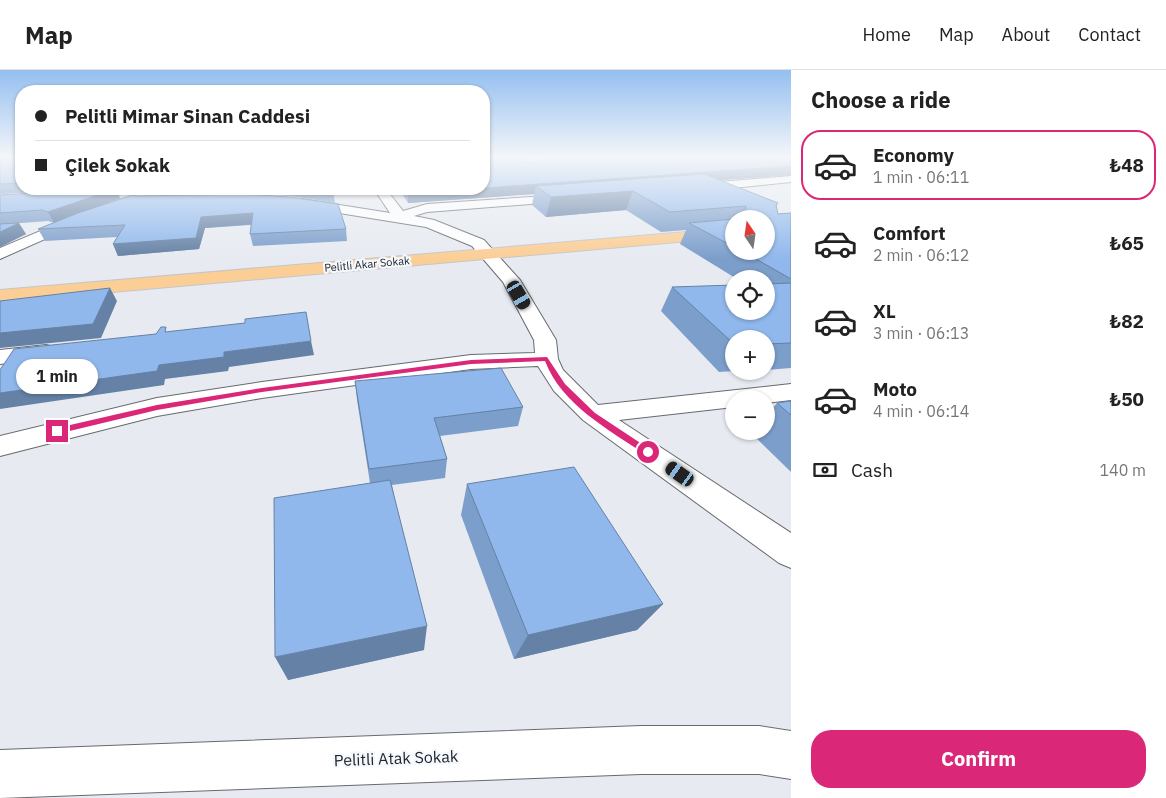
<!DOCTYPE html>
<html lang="en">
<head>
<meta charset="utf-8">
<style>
	:root { --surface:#fff; --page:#f2f2f2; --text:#222; --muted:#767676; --line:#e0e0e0; --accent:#db2777 }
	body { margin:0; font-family:"IBM Plex Sans",sans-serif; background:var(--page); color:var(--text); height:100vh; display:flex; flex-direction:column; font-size:19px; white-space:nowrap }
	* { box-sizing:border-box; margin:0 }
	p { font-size:16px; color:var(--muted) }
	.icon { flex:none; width:28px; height:28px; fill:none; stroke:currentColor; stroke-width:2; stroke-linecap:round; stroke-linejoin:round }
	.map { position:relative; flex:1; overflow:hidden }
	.panel { display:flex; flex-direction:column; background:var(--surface); width:375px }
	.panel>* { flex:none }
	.banner { position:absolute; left:15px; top:15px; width:475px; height:110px; border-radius:20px; box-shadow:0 1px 4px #0004; display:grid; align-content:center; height:110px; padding:0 20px; background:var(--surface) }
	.needle { width:32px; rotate:347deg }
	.buttons { position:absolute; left:725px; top:140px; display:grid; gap:10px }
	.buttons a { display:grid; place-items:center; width:50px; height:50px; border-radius:50%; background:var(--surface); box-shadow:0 1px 4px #0004; font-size:25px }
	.end { position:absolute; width:22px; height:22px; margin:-11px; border:6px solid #db2777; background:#fff; box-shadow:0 0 0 2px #fff }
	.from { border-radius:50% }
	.bubble { position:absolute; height:35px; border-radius:18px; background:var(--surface); box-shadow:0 1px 4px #0004; font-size:16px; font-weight:800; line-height:35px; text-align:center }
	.car { position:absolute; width:15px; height:30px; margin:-15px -8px; border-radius:6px; box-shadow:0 0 4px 1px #0007; background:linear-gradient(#222 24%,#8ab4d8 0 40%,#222 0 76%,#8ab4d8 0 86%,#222 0) }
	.banner b { display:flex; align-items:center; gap:18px; height:48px; font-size:19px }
	.banner b+b { border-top:1px solid var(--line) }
	.banner i { width:12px; height:12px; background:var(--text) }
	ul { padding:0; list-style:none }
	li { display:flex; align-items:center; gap:15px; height:70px; margin:0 10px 8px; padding:0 10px; border:2px solid transparent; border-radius:20px }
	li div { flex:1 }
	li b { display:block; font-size:19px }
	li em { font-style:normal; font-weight:800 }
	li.on { border-color:var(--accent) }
	li>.icon { width:45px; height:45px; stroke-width:1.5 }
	h2 { padding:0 20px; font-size:22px; line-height:60px }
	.pay { display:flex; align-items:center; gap:12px; height:55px; padding:0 20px; font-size:19px }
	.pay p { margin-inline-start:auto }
	.primary-button { display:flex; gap:10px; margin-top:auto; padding:10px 20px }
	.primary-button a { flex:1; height:58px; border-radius:20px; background:var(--accent); color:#fff; font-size:20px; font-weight:800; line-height:58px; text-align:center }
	header { display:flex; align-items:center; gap:30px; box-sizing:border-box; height:70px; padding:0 25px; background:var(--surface); border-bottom:1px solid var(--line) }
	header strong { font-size:24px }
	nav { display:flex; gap:28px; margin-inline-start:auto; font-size:18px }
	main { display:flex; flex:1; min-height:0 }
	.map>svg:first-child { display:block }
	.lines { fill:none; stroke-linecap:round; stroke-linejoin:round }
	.minor-casing { stroke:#666a6f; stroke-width:2 }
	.major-casing { stroke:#c6c6c7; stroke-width:2 }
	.minor { fill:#fff; fill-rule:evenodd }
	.major { fill:#fbce96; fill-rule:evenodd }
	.wall { fill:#7c9ecb; fill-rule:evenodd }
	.shaded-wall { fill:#6581a5 }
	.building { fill:#90b8ec; stroke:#6581a5 }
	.route { fill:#db2777 }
	.labels { text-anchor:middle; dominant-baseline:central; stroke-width:4.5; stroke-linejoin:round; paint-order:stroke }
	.far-street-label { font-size:11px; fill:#242528; stroke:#f4f8ff }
	.near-street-label { font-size:16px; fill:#242528; stroke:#f4f8ff }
</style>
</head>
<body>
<header>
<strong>Map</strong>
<nav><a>Home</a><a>Map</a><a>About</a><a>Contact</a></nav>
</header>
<main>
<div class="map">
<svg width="791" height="728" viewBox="0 0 791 728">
	<rect width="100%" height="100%" fill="#e7ebf1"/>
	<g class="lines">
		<defs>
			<g id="minor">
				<polygon points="547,87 629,87 624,90 484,95 484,89"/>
				<polygon points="791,106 791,112 695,122 689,118 695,114"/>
				<polygon points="134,119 148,119 144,123 145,127 174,127 180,131 174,135 137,134 131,122"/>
				<polygon points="374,119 386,119 403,141 427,134 575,124 576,127 570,131 427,142 414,146 434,150 484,170 520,210 556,270 558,289 563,300 598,335 791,314 791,330 766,333 766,329 734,329 734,337 619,350 791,463 791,498 779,493 583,350 554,321 538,296 471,299 262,328 157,346 0,386 0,366 157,328 262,312 471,285 535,283 534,270 503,212 472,176 426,157 302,137 295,133 302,129 390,143"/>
				<polygon points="76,146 81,147 83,150 81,153 0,189 0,178"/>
				<polygon points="46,275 54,277 57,282 54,287 0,294 0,280"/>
				<polygon points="641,656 759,656 791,661 791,709 759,704 641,704 0,728 0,680"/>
			</g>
			<polygon id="major" points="734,158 734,167 0,232 0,220"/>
		</defs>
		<use href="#minor" class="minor-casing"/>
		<use href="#major" class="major-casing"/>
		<use href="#minor" class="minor"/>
		<use href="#major" class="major"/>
	</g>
	<g class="wall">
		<polygon points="0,87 21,87 21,119 94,119 0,124"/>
		<path d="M484,87l1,1 40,4 266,13 -71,5 58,23 -2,4 2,7 13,-1v155l-25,2v-31h-32v32l-15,1 -58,-61 11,-24 94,24v-32h-29l-57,-35 6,-14 -25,2 -35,-22 -80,7 -14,-12 2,-11 -126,9 -9,-14h85v-32h15zM734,149l32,32h-32z"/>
		<polygon points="144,119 336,119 333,119 335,133 291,126 247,123 146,125"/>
		<polygon points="0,125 120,128 138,126 346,159 347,171 253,176 250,164 251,155 205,158 199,179 118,186 113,174 117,167 45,171 38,159 54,153 48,151 8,154 26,164 0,177"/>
		<polygon points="355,311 523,337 518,356 440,366 447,389 445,408 392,415 424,580 288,610 370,413 357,330"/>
		<polygon points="791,331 791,402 752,364 754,361 766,361 766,346 777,333"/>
		<polygon points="467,414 663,534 637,560 514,589 461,445"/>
	</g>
	<g class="shaded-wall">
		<polygon points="0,87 10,87 0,93"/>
		<polygon points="791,96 791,105 545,123 536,116 534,124 408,133 408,123 468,119 484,119 484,118"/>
		<polygon points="115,119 117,119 120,128 54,153 48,142"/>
		<polygon points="633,121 626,140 546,147 551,127"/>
		<polygon points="253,143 255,154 205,158 199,179 118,186 113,174 201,147"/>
		<polygon points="19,153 26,164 0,177 0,162"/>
		<polygon points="110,218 117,231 101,268 0,278 0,263"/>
		<polygon points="311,271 314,285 229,297 228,301 165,309 164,315 0,339 0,323 224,282"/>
		<polygon points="663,534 637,560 514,589 528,565"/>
		<polygon points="427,556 424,580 288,610 275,587"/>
	</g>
	<g class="building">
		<polygon points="10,87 21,87 21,113 0,114 0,92"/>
		<polygon points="484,87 485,88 524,87 525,92 580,87 791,87 791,96 484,118"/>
		<polygon points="704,104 778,133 776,135 778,144 791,143 791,209 742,181 766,181 766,149 736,149 745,148 746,136 670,142 633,121 551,127 536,116"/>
		<polygon points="108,119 115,119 48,142 42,140 0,143 0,125"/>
		<polygon points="308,119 333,119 334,123"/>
		<polygon points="405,119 468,119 408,123"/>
		<polygon points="245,124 289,127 338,134 346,159 250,164 253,143 201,147 196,168 113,174 125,155 38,159 78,143 133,125 138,126"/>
		<polygon points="734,149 734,177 689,153"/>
		<polygon points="19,153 0,162 0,154"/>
		<polygon points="791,213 791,273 766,274 766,269 734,269 734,274 672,217 734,215 734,241 766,241 766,214"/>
		<polygon points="110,218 93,254 0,263 0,231"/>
		<polygon points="306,242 311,271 224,282 224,287 159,295 157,301 0,323 0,300 14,279 156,264 161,257 166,257 165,262 245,253 245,249"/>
		<polygon points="501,298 523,337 434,348 447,389 369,399 355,311"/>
		<polygon points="791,331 791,345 777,333"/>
		<polygon points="574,397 663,534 528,565 467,414"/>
		<polygon points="390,410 427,556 275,587 274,428"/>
	</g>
	<linearGradient id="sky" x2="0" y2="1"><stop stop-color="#94bff0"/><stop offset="0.46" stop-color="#f4f6f9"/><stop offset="1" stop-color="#f4f6f9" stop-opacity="0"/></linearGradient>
	<rect width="791" height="189" fill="url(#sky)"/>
	<path class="route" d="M547,287l18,27 30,29 56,37v4h-6c-36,-24 -84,-50 -100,-93l-74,3 -209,28 -105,18 -100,24 -4,-3 4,-3 100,-23 105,-17 209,-28z"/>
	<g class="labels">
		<g class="far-street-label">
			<text transform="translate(367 194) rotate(-5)">Pelitli Akar Sokak</text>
		</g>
		<g class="near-street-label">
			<text transform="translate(396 688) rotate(-2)">Pelitli Atak Sokak</text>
		</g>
	</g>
</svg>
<div class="buttons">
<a><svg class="needle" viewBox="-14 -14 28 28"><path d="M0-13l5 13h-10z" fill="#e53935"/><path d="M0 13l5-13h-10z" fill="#767676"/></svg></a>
<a><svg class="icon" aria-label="locate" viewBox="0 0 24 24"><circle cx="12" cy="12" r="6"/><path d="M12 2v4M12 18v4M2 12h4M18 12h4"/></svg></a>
<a>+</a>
<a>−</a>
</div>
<i class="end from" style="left:648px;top:382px"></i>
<i class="end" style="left:57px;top:361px"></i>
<div class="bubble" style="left:16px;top:289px;width:82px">1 min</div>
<i class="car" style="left:519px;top:225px;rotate:150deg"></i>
<i class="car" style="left:680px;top:404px;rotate:305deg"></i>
<div class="banner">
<b><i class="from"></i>Pelitli Mimar Sinan Caddesi</b>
<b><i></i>Çilek Sokak</b>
</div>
</div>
<section class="panel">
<h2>Choose a ride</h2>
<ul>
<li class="on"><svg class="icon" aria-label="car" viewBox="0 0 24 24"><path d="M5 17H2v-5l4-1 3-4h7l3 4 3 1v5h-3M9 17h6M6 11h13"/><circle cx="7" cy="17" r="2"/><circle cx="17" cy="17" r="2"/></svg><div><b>Economy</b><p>1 min · 06:11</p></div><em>₺48</em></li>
<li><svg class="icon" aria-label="car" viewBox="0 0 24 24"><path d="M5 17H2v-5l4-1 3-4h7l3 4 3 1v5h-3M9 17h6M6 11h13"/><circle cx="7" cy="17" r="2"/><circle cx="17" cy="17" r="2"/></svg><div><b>Comfort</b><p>2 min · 06:12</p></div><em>₺65</em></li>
<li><svg class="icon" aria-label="car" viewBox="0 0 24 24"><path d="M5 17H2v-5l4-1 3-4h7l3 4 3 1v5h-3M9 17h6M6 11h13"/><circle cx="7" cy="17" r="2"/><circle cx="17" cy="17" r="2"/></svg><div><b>XL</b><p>3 min · 06:13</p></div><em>₺82</em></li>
<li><svg class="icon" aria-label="car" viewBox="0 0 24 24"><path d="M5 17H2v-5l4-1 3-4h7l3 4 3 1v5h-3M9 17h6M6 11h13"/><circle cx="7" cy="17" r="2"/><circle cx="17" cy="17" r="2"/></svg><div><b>Moto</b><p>4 min · 06:14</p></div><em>₺50</em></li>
</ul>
<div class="pay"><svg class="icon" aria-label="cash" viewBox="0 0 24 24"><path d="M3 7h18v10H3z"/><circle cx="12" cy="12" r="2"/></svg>Cash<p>140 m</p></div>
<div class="primary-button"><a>Confirm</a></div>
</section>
</main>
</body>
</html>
